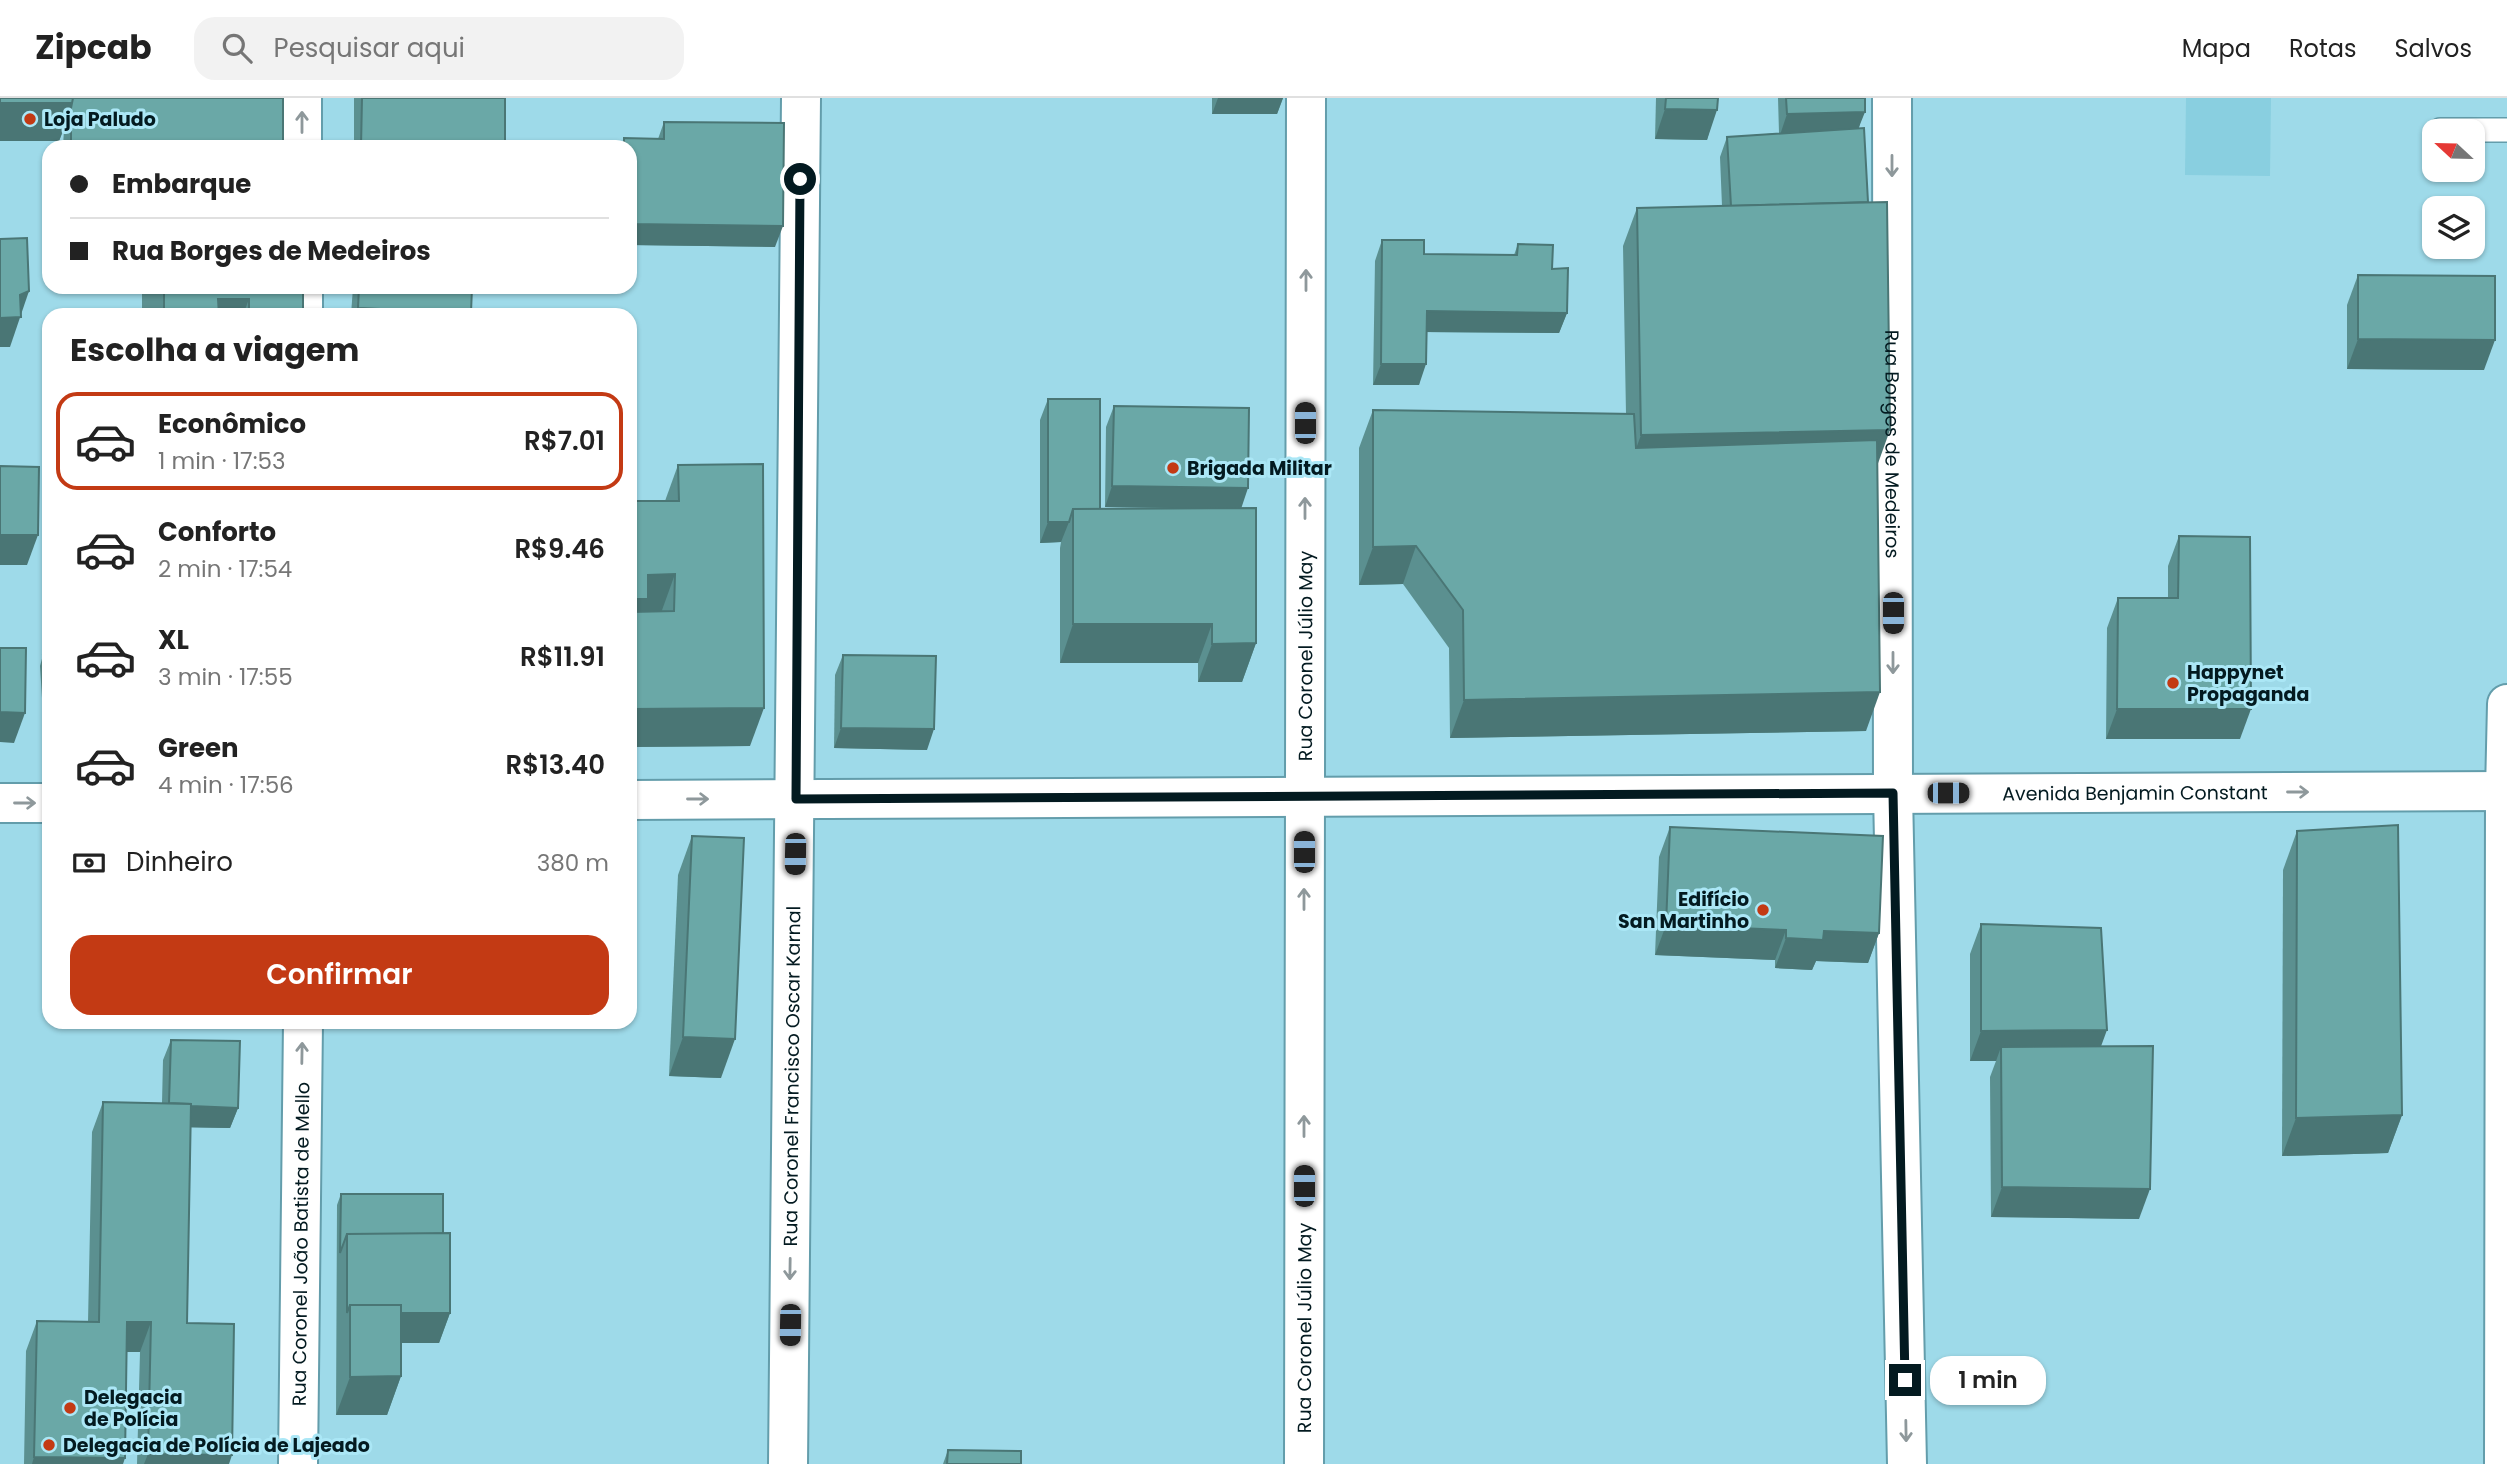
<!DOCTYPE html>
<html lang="pt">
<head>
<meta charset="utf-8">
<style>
	:root { --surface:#fff; --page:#f2f2f2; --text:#222; --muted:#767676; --line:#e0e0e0; --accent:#c33a14 }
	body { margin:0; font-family:Poppins,sans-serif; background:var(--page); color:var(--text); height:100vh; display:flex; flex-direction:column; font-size:26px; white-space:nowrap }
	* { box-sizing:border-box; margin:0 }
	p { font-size:23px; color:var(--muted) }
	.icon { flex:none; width:38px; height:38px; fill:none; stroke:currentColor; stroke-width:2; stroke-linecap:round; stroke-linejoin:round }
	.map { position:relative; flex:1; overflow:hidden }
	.details { position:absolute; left:42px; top:210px; width:595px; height:721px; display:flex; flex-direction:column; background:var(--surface); border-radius:21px; box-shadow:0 2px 5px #0004 }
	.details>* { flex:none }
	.banner { position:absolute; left:42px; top:42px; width:595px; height:154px; border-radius:21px; box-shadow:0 2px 5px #0004; display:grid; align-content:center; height:154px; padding:0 28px; background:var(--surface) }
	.needle { width:46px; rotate:292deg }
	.buttons { position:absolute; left:2422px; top:21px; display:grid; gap:14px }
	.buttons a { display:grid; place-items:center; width:63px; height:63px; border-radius:14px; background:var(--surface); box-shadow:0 2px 5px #0004; font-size:35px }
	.end { position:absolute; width:32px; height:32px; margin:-16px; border:9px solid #031a20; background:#fff; box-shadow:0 0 0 4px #fff }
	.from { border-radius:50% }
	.bubble { position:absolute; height:49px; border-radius:21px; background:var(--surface); box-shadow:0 2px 5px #0004; font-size:23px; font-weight:600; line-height:49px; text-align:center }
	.car { position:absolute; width:21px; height:42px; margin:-21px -10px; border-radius:9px; box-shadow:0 0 5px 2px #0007; background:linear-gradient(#222 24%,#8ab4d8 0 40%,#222 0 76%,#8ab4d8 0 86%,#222 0) }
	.banner b { display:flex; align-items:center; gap:24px; height:66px; font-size:26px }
	.banner b+b { border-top:2px solid var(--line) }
	.banner i { width:18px; height:18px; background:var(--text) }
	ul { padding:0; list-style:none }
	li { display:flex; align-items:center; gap:21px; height:98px; margin:0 14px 10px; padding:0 14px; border:4px solid transparent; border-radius:21px }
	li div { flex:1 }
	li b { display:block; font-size:26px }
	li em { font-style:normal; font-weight:600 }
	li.current { border-color:var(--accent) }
	li>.icon { width:63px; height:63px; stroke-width:1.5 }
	h2 { padding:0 28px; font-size:32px; line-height:84px }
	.pay { display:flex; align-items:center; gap:18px; height:77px; padding:0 28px; font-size:26px }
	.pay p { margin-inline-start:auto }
	.action { display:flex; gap:14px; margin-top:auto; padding:14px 28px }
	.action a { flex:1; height:80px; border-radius:21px; background:var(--accent); color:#fff; font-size:28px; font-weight:600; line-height:80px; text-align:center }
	header { display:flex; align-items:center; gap:42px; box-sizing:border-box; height:98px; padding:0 35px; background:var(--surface); border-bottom:2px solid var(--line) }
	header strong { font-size:33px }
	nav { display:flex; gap:38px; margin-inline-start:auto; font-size:24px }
	.search { width:490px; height:63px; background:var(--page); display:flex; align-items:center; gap:18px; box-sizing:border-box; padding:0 24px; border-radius:21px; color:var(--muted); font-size:26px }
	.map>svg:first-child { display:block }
	.built { fill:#89cfe0 }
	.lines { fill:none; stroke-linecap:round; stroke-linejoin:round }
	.service-casing { stroke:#639dab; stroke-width:26 }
	.minor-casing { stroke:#639dab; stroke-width:42 }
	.tertiary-casing { stroke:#639dab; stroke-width:42 }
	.secondary-casing { stroke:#639dab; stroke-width:42 }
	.service { stroke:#fff; stroke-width:23 }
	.minor { stroke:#fff; stroke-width:38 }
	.tertiary { stroke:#fff; stroke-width:38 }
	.secondary { stroke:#fff; stroke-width:38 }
	.wall { fill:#5b9090 }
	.shaded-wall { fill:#4a7675 }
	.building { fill:#6aa8a7; stroke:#4a7675; stroke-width:2 }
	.oneway { stroke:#8e989b }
	.route { stroke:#031a20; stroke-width:9 }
	.poi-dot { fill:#c33a14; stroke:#abe7f6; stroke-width:2.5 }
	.labels { text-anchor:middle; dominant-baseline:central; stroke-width:6; stroke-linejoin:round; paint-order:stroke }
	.poi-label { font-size:19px; font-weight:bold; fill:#031a20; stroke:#abe7f6; text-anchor:start }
	.street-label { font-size:19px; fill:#031a20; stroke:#abe7f6 }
</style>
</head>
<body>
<header>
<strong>Zipcab</strong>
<div class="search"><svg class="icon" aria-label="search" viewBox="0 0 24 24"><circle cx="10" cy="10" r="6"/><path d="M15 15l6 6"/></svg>Pesquisar aqui</div>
<nav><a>Mapa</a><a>Rotas</a><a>Salvos</a></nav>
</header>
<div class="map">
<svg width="2507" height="1366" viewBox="0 0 2507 1366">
	<rect width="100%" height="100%" fill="#9edae9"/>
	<polygon class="built" points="2186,0 2271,0 2270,78 2185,77"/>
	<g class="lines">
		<defs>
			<polyline id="service" points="2440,32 2507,32"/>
			<g id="minor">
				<path id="s1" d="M1304,1366l2,-1366"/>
				<polyline points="2504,1366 2505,693 2507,606"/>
			</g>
			<g id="tertiary">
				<polyline points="302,0 302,49"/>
				<polyline points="303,189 303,217"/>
				<path id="s2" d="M298,1366l5,-442"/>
				<path id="s3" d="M788,1366l13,-1366"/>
			</g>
			<g id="secondary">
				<path id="s4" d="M1892,0l1,695 14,671"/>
				<path id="s5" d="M630,702l1877,-9"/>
				<polyline points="0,705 49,705"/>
			</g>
		</defs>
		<use href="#service" class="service-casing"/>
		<use href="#minor" class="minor-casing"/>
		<use href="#tertiary" class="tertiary-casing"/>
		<use href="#secondary" class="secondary-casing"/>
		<use href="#service" class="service"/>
		<use href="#minor" class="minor"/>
		<use href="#tertiary" class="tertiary"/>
		<use href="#secondary" class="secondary"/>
	</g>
	<g class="wall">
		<polygon points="0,0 283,0 283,49 63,49 64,31 59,43 0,43"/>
		<rect x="354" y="0" width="151" height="49"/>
		<polygon points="1212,0 1283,0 1277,16 1212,16"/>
		<polygon points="1656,0 1718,0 1707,42 1655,41"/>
		<polygon points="1778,0 1865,0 1859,30 1877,369 1866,633 1450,640 1449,550 1403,486 1359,487 1359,350 1373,312 1626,316 1623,148 1637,110 1722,108 1720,59 1727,39 1779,35"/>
		<polygon points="664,24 775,149 630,147 630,49 621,49 624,40 658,41"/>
		<polygon points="1382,142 1424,156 1514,157 1518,146 1552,171 1567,215 1559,235 1427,234 1419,287 1373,287 1375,163"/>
		<polygon points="2358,177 2484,272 2347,271 2347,207"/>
		<rect x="142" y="189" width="161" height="28"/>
		<polygon points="353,189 472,189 471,215 470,217 351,217"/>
		<polygon points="1048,301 1100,411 1236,411 1105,409 1106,329 1114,308 1241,410 1256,545 1242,584 1198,584 1198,565 1060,565 1060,450 1061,444 1040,445 1040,322"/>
		<polygon points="678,367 750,648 630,649 665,403"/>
		<polygon points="2179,438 2240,641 2106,641 2107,530 2118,500 2168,500 2168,468"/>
		<polygon points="43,557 49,557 49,646 45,647 40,568"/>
		<polygon points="843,557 927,652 834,650 835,577"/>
		<polygon points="1670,729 1879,835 1868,865 1816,863 1812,872 1775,870 1775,862 1655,857 1659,759"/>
		<polygon points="2297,733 2402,1017 2388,1055 2282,1058 2283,772"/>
		<polygon points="692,738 721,980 669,978 678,777"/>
		<polygon points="1981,826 2101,948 2139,1121 1991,1119 1990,979 1996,963 1970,963 1970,856"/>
		<polygon points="171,942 238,1010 230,1030 191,1029 187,1225 229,1366 137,1366 140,1254 127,1254 123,1366 24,1366 26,1253 37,1223 88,1224 92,1034 103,1004 162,1005 163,962"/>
		<polygon points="341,1096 443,1136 450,1215 439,1245 401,1245 401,1278 387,1317 336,1317 337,1107"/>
		<polygon points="948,1352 1021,1366 943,1366"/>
	</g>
	<g class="shaded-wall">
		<polygon points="1218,0 1283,0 1277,16 1212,16"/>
		<polygon points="0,5 73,5 59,43 0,43"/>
		<polygon points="1665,11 1717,12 1707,42 1655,41"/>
		<polygon points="1865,14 1857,34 1780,37 1787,16"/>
		<polygon points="630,126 783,128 775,149 630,147"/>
		<polygon points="29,193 10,249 0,249 0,220 20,197"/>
		<polygon points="218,201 249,201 243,217 213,217"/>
		<polygon points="358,210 471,215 470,217 355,217"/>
		<polygon points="1427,213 1567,215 1559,235 1419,234"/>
		<polygon points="2358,241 2495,242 2484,272 2347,271"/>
		<polygon points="1381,266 1426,266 1419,287 1373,287"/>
		<polygon points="1890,332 1876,371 1627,375 1641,337"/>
		<polygon points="1112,388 1248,390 1241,411 1105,409"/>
		<polygon points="1048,424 1069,424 1061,444 1040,445"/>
		<polygon points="0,437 38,437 27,467 0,467"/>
		<polygon points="1416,448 1403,486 1359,487 1373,449"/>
		<polygon points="675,476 661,515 630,540 630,501 648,477"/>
		<polygon points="1073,526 1212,526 1198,565 1060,565"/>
		<polygon points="1256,545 1242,584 1198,584 1212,546"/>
		<polygon points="1880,594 1866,633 1450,640 1464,602"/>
		<polygon points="764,610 750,648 630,649 630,611"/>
		<polygon points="2117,611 2251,611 2240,641 2106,641"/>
		<polygon points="0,614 25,615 14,645 0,644"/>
		<polygon points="841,630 934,631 927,652 834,650"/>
		<polygon points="48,636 49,646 45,647"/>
		<polygon points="1666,827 1786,832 1775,862 1655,857"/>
		<polygon points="1824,833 1879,835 1868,865 1816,863 1812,872 1775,870 1786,840"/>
		<polygon points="2107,932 2096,962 2001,949 1996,963 1970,963 1981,933"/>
		<polygon points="683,939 735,941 721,980 669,978"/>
		<polygon points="169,1008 238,1010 230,1030 161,1029"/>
		<polygon points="2402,1017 2388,1055 2282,1058 2296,1020"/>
		<polygon points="2002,1089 2150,1091 2139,1121 1991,1119"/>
		<polygon points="350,1215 450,1215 439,1245 350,1245"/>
		<polygon points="127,1224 151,1224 140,1254 116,1254"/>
		<polygon points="401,1278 387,1317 336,1317 350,1279"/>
		<polygon points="148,1356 232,1357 229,1366 144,1366"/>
		<polygon points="34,1359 125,1360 123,1366 32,1366"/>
	</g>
	<g class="building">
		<rect x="0" y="0" width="73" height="5"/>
		<polygon points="73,0 283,0 283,49 71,49 71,10"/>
		<polygon points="362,0 505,0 505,49 361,49"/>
		<polygon points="1666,0 1718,0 1717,12 1665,11"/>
		<polygon points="1786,0 1865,0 1865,14 1787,16"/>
		<polygon points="664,24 784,25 783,128 630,126 630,49 624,49 624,40 664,41"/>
		<polygon points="1864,30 1868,104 1731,108 1727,39"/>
		<polygon points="1887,104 1890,332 1641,337 1637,110"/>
		<polygon points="27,140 29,193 20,197 21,219 0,220 0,141"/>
		<polygon points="1382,142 1424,142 1424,156 1517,157 1518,146 1553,147 1552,171 1568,170 1567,215 1427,213 1426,266 1381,266"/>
		<polygon points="2358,177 2495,178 2495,242 2358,241"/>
		<polygon points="164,189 303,189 303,217 249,217 249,201 218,201 219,217 164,217"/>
		<polygon points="359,189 472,189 471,215 358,210"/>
		<polygon points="1048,301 1100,301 1100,411 1073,411 1069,424 1048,424"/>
		<polygon points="1114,308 1249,310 1248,390 1112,388"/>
		<polygon points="1373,312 1634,316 1636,350 1877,342 1880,594 1464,602 1463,512 1416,448 1373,449"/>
		<polygon points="763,366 764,610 630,611 630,514 674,513 675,476 648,477 648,501 630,501 630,403 679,403 678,367"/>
		<polygon points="0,368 39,369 38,437 0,437"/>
		<polygon points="1256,410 1256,545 1212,546 1212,526 1073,526 1073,411"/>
		<polygon points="2179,438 2250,439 2251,611 2117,611 2118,500 2178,500"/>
		<polygon points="0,550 26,550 25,615 0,614"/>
		<polygon points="43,557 49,557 49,636 48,636"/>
		<polygon points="843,557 936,558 934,631 841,630"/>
		<polygon points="2398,727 2402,1017 2296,1020 2297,733"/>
		<polygon points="1670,729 1883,738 1879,835 1824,833 1823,842 1786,840 1786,832 1666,827"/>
		<polygon points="692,738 744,740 735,941 683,939"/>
		<polygon points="1981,826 2101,830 2107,932 1981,933"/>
		<polygon points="171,942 240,943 238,1010 191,1008 191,1006 169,1005"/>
		<polygon points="2153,948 2150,1091 2002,1089 2001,949"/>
		<polygon points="103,1004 191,1006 187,1225 234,1226 232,1357 148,1356 151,1224 127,1224 125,1360 34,1359 37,1223 99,1224"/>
		<polygon points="341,1096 443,1096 443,1136 347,1136 340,1155"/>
		<polygon points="450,1135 450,1215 401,1215 401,1207 350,1207 347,1215 347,1136"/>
		<polygon points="350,1207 401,1207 401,1278 350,1279"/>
		<polygon points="948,1352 1021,1353 1021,1366 947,1366"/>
	</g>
	<defs><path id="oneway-shaft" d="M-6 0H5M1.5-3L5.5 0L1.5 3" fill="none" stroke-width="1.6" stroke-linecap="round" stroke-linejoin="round" transform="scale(1.75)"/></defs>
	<g class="oneway">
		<use href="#oneway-shaft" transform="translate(302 24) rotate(-90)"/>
		<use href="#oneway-shaft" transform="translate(1892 68) rotate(90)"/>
		<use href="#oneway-shaft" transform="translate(1306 182) rotate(-90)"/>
		<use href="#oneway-shaft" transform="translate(1305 410) rotate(-90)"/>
		<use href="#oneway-shaft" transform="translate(1893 565) rotate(90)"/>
		<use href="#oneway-shaft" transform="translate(2298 694)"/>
		<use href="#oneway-shaft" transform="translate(698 701)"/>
		<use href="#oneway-shaft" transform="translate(25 705)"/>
		<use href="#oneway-shaft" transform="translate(1304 801) rotate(-90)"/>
		<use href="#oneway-shaft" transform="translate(302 955) rotate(-89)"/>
		<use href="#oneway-shaft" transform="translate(1304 1028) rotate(-90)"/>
		<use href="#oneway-shaft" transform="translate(790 1171) rotate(91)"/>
		<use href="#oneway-shaft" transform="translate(1906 1333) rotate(89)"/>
	</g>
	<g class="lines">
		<polyline class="route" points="800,81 796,701 1893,695 1905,1282"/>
	</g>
	<g class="poi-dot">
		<circle cx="30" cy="21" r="7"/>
		<circle cx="1173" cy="370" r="7"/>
		<circle cx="2173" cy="585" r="7"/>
		<circle cx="1763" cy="812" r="7"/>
		<circle cx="70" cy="1310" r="7"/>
		<circle cx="49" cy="1347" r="7"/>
	</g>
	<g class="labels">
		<g class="poi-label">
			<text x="44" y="21">Loja Paludo</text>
			<text x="1187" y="370">Brigada Militar</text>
			<text x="2187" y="574">Happynet<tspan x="2187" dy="22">Propaganda</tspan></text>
			<text x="1749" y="801" text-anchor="end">Edifício<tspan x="1749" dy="22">San Martinho</tspan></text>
			<text x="84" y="1299">Delegacia<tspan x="84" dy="22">de Polícia</tspan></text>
			<text x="63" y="1347">Delegacia de Polícia de Lajeado</text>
		</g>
		<g class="street-label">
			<text stroke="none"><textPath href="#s4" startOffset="346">Rua Borges de Medeiros</textPath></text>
			<text stroke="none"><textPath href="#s1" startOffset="808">Rua Coronel Júlio May</textPath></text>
			<text stroke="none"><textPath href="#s5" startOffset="1505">Avenida Benjamin Constant</textPath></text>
			<text stroke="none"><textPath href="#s3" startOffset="388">Rua Coronel Francisco Oscar Karnal</textPath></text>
			<text stroke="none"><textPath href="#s2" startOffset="220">Rua Coronel João Batista de Mello</textPath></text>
			<text stroke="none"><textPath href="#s1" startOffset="136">Rua Coronel Júlio May</textPath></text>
		</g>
	</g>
</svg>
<div class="buttons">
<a><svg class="needle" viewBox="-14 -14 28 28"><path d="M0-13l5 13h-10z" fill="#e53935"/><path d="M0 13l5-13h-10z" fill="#767676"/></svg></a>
<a><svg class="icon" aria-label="layers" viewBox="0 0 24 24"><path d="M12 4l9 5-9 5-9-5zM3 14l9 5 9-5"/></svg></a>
</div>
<i class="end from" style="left:800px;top:81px"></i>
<i class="end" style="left:1905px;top:1282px"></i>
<div class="bubble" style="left:1930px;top:1258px;width:116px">1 min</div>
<i class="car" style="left:1305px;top:325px;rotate:0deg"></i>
<i class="car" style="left:1893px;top:515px;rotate:180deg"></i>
<i class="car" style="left:1948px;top:695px;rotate:90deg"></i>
<i class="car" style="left:1304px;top:754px;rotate:0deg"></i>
<i class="car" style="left:795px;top:756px;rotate:181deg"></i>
<i class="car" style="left:1304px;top:1088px;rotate:0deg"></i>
<i class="car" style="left:790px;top:1227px;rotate:181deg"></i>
<div class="banner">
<b><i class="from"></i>Embarque</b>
<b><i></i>Rua Borges de Medeiros</b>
</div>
<section class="details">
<h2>Escolha a viagem</h2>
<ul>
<li class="current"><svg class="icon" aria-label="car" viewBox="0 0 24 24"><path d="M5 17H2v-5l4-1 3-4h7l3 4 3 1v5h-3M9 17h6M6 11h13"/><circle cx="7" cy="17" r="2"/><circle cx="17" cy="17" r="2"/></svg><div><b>Econômico</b><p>1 min · 17:53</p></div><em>R$7.01</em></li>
<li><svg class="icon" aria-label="car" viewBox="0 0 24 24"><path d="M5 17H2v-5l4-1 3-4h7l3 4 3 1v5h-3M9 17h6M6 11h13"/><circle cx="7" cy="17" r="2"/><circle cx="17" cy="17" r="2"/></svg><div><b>Conforto</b><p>2 min · 17:54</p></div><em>R$9.46</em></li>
<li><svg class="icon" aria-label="car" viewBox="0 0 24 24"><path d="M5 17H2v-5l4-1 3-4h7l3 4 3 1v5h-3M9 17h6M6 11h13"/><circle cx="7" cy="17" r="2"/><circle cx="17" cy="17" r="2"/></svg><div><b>XL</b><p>3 min · 17:55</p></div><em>R$11.91</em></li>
<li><svg class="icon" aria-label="car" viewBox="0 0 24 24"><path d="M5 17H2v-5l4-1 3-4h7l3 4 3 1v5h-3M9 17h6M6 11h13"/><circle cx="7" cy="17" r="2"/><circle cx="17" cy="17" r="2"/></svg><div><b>Green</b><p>4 min · 17:56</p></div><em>R$13.40</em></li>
</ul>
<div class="pay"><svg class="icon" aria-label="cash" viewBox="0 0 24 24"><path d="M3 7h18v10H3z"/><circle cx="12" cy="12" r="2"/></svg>Dinheiro<p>380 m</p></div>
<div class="action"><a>Confirmar</a></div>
</section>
</div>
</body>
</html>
